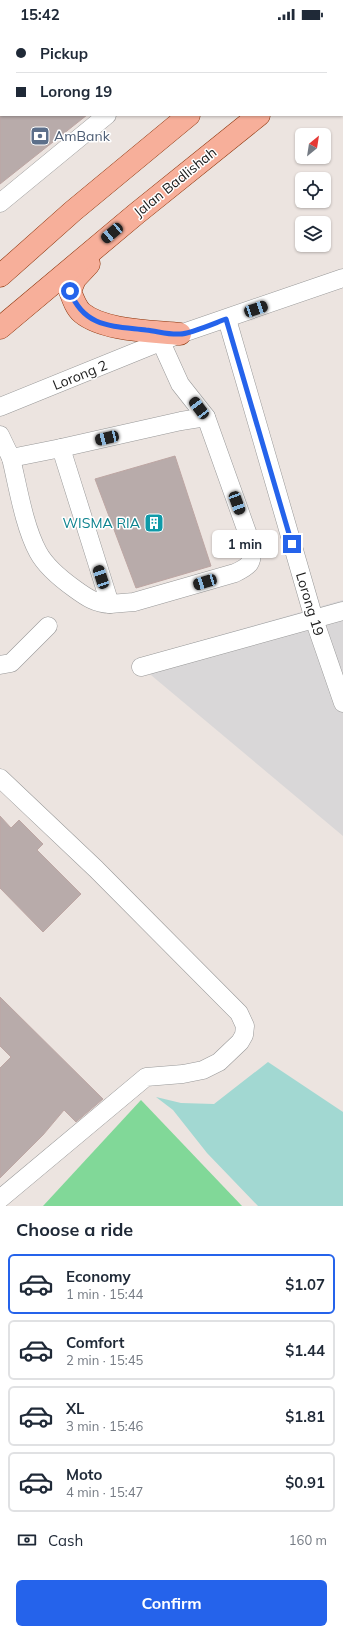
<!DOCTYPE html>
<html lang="en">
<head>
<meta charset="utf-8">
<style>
	:root { --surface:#fff; --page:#f6f6f7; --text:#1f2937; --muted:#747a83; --line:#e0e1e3; --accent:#2563eb }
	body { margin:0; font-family:Mulish,sans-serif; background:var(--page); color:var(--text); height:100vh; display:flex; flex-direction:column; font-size:15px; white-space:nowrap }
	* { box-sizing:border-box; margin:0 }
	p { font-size:13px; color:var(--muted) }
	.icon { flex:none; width:22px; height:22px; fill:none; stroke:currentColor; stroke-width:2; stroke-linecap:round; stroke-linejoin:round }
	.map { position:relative; height:1178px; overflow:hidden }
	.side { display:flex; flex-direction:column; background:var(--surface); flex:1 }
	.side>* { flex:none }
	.hud { position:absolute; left:0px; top:0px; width:343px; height:88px; box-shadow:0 1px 3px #0004; display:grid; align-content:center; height:88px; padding:0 16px; background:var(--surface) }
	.needle { width:26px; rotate:30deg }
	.fabs { position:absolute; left:295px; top:100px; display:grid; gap:8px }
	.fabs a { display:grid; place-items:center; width:36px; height:36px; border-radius:6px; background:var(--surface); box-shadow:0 1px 3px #0004; font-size:20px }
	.end { position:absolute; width:18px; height:18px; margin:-9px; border:5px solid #2563eb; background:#fff; box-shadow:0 0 0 2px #fff }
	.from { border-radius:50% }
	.bubble { position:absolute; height:28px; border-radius:6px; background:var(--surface); box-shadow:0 1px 3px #0004; font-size:13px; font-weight:700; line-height:28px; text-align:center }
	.car { position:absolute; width:12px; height:24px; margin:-12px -6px; border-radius:5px; box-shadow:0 0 3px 1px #0007; background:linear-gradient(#222 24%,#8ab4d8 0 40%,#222 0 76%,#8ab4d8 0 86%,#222 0) }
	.hud b { display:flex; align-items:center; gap:14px; height:38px; font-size:15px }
	.hud b+b { border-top:1px solid var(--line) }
	.hud i { width:10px; height:10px; background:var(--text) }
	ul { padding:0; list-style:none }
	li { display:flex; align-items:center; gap:12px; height:60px; margin:0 8px 6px; padding:0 8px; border:2px solid var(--line); border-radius:6px }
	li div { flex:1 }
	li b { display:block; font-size:15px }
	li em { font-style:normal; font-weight:700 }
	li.selected { border-color:var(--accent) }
	li>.icon { width:36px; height:36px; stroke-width:1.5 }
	h2 { padding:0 16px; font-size:18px; line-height:48px }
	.pay { display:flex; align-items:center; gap:10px; height:44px; padding:0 16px; font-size:15px }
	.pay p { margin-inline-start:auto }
	.cta { display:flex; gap:8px; margin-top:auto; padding:8px 16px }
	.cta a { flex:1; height:46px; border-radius:6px; background:var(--accent); color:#fff; font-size:16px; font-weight:700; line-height:46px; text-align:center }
	.status { display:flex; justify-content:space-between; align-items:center; height:28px; padding:0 20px; background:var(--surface); direction:ltr }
	.status svg { height:11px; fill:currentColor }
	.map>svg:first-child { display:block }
	.residential { fill:#d9d7d8 }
	.pitch { fill:#81d898 }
	.water { fill:#a2d8d2 }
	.building { fill:#b8abaa; stroke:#bda6a3 }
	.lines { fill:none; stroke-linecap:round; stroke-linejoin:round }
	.minor-casing { stroke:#989898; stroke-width:19 }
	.major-casing { stroke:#8a3107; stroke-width:23 }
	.minor { stroke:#fff; stroke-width:18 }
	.major { stroke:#f7af9a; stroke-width:22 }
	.route { stroke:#2563eb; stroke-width:5 }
	.labels { text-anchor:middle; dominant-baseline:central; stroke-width:3; stroke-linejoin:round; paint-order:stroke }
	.service-label { font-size:14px; fill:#4e5e75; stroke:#fff; text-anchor:start }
	.street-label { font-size:14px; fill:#1b1b1b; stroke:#fff }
	.culture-label { font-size:14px; fill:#0d838f; stroke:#fff; text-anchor:end }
</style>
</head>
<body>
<div class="status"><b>15:42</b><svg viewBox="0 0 49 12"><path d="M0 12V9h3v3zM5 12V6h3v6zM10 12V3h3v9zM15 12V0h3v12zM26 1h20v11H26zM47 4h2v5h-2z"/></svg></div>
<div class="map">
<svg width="343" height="1178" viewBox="0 0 343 1178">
	<rect width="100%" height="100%" fill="#ece4e0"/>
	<polygon class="residential" points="343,572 343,808 133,632"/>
	<polygon class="pitch" points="141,1072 242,1178 43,1178"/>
	<polygon class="water" points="268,1034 343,1084 343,1178 258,1178 207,1125 173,1082 156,1069 181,1075 214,1076"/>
	<g class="building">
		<polygon points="0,87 87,87 0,156"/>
		<polygon points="175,428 211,538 136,560 95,451"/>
		<polygon points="0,788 11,800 19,792 43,816 37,822 81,866 43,904 0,860"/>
		<polygon points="0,969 103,1071 76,1094 64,1082 43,1107 0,1150 0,1040 11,1029 0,1018"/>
	</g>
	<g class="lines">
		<defs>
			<g id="minor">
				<polyline points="46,0 46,1"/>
				<polyline points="93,1 95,0"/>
				<polyline points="220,1 221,0"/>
				<polyline points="0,74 1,73"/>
				<polyline points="0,175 107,87"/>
				<polyline points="227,291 314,591 343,675"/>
				<polyline points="0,379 180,306 343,250"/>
				<path d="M0,407l11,23 50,-10 49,156 24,-2 101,-29c15,-7 18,-10 17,-27l-46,-129 -26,-33 -19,-42"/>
				<polyline points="61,420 181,393 206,389"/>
				<path d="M11,430c7,29 13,68 27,94 8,15 23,27 37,37 11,8 21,15 35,15"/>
				<polyline points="0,637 11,635 48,598"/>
				<polyline points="141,639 343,583"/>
				<polyline points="0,750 96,841 239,985 245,998 244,1007 240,1014 219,1034 203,1042 183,1046 146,1049 0,1171"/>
			</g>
			<g id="major">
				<polyline points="299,1 300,0"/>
				<polyline points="342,21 343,20"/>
				<path d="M89,236l-14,15 -5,12c3,8 6,17 12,22 22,18 70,18 98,21"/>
				<polyline points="0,248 73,183 189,87"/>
				<polyline points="0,300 136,186 259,87"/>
			</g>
		</defs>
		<use href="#minor" class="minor-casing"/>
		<use href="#major" class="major-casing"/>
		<use href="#minor" class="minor"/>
		<use href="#major" class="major"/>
	</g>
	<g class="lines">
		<path class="route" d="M70,263c14,37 43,35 76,39 11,1 23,5 34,4 10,0 35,-11 46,-15l66,225"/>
	</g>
	<defs>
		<symbol id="bank-square" viewBox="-11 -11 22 22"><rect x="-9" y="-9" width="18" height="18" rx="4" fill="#5c6f8a" stroke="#fff"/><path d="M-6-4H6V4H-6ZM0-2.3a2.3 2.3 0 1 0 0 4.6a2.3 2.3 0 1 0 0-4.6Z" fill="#fff"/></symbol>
		<symbol id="building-square" viewBox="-11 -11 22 22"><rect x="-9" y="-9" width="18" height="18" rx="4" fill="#0f9aa8" stroke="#fff"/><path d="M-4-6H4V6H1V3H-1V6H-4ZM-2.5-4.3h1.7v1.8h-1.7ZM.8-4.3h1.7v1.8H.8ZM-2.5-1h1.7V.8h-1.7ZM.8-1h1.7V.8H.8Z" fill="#fff"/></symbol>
	</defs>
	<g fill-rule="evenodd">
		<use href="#bank-square" x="29" y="97" width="22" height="22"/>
		<use href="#building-square" x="143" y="484" width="22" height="22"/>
	</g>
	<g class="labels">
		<g class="service-label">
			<text x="54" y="108">AmBank</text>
		</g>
		<g class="street-label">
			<text transform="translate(175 154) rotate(-39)">Jalan Badlishah</text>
			<text transform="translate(80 347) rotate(-22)">Lorong 2</text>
			<text transform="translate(310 576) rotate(73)">Lorong 19</text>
		</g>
		<g class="culture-label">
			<text x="140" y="495">WISMA RIA</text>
		</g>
	</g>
</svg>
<div class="fabs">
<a><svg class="needle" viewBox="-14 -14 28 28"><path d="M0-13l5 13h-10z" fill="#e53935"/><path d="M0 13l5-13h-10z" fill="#747a83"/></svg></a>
<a><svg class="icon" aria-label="locate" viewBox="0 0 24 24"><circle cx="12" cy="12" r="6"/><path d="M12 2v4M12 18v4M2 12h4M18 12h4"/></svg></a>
<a><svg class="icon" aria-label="layers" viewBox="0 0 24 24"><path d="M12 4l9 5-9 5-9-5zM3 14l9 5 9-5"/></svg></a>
</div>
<i class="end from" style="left:70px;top:263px"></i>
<i class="end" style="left:292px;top:516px"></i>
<div class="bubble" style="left:212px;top:502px;width:66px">1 min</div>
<i class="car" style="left:112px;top:205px;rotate:230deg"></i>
<i class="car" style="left:256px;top:281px;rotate:71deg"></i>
<i class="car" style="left:199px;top:380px;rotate:323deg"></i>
<i class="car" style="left:107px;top:410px;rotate:257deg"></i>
<i class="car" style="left:237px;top:475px;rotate:160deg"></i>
<i class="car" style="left:101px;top:549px;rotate:342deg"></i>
<i class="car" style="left:205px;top:554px;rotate:253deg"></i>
<div class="hud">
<b><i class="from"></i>Pickup</b>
<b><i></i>Lorong 19</b>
</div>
</div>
<section class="side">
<h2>Choose a ride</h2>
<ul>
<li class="selected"><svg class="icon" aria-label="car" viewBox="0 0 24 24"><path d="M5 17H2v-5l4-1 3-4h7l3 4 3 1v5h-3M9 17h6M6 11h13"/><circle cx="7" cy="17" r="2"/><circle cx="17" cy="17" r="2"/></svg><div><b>Economy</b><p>1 min · 15:44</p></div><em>$1.07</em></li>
<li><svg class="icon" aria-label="car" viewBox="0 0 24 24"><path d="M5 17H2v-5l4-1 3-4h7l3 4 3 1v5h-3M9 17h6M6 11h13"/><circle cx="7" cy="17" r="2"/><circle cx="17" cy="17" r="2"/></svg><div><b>Comfort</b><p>2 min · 15:45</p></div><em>$1.44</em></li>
<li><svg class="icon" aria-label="car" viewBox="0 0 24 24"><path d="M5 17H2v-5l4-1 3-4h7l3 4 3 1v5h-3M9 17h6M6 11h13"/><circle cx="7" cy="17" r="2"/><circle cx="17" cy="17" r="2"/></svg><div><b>XL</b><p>3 min · 15:46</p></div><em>$1.81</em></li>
<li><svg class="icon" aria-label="car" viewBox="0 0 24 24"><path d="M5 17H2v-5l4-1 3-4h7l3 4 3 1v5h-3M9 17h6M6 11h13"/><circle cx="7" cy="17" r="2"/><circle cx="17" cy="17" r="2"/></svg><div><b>Moto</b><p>4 min · 15:47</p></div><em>$0.91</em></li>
</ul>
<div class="pay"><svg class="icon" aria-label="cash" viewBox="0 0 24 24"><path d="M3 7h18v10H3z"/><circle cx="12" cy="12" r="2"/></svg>Cash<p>160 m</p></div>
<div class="cta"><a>Confirm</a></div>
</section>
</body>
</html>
